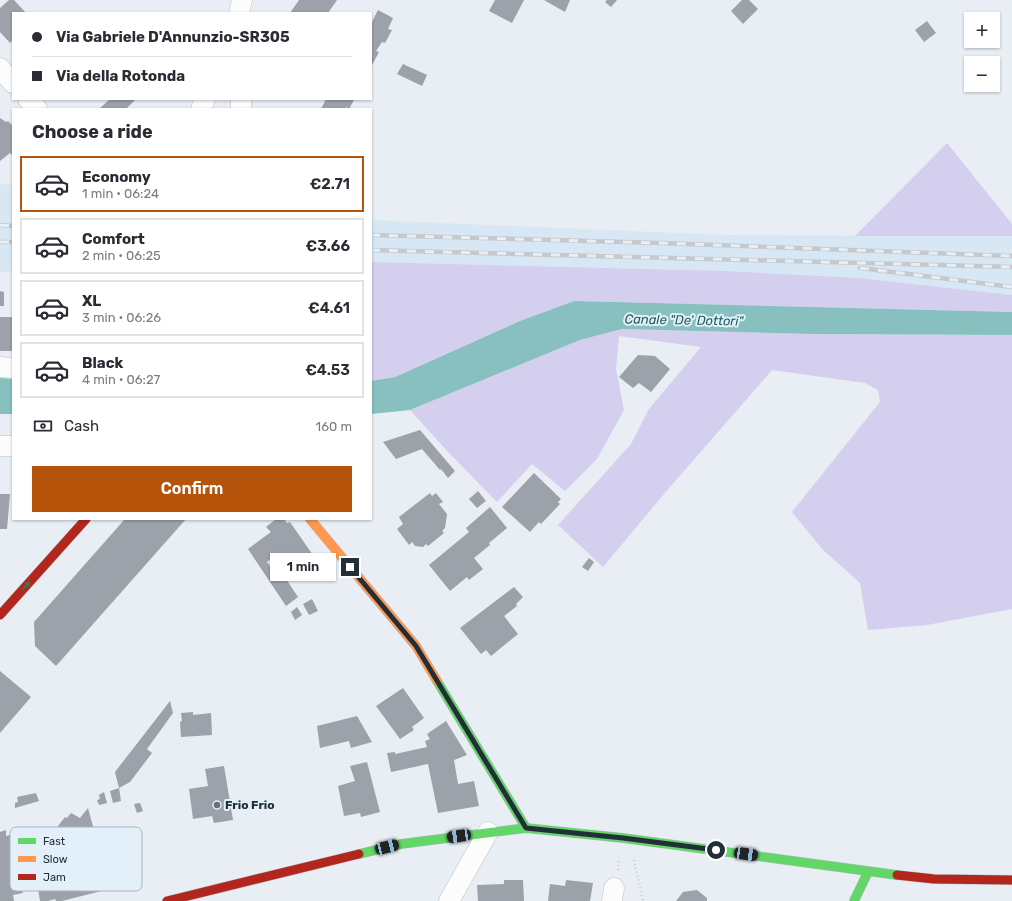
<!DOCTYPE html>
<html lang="en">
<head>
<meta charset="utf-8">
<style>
	:root { --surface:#fff; --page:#f7f7f7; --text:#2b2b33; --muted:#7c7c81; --line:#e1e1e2; --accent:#b45309 }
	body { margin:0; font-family:Rubik,sans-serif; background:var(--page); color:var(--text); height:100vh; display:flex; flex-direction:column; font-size:15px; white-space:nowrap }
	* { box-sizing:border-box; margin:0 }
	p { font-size:13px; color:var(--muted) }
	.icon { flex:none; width:22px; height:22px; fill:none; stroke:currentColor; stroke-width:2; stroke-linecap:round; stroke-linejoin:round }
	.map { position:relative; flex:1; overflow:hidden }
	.panel { position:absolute; left:12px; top:108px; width:360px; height:412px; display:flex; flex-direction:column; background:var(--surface); border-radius:0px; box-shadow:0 1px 3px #0004 }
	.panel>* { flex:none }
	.banner { position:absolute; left:12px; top:12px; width:360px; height:88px; border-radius:0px; box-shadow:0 1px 3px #0004; display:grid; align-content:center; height:88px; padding:0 20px; background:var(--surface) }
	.tools { position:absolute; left:964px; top:12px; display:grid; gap:8px }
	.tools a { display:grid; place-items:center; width:36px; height:36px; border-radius:0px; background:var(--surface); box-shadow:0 1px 3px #0004; font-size:20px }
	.end { position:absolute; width:18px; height:18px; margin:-9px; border:5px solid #222e38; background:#fff; box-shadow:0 0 0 2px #fff }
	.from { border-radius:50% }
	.bubble { position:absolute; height:28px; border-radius:0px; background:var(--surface); box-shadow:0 1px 3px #0004; font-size:13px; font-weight:600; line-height:28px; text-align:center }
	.car { position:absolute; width:12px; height:24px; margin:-12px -6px; border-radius:5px; box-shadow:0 0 3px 1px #0007; background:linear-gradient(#222 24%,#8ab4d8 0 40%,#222 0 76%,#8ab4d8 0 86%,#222 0) }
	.banner b { display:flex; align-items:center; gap:14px; height:38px; font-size:15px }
	.banner b+b { border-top:1px solid var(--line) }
	.banner i { width:10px; height:10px; background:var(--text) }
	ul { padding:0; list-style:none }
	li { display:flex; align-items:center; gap:12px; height:56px; margin:0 8px 6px; padding:0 12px; border:2px solid var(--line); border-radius:0px }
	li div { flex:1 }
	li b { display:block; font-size:15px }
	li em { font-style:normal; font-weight:600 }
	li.selected { border-color:var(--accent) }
	li>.icon { width:36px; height:36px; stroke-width:1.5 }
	h2 { padding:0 20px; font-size:18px; line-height:48px }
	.pay { display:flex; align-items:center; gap:10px; height:44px; padding:0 20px; font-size:15px }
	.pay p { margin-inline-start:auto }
	.action { display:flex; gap:8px; margin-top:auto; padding:8px 20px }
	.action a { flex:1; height:46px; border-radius:0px; background:var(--accent); color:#fff; font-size:16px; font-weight:600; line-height:46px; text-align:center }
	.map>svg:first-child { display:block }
	.built { fill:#d8e7f4 }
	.green { fill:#d4cfee }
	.water { fill:#87c0bf }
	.building { fill:#9da1aa }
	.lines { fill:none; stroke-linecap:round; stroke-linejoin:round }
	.street-casing { stroke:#b8c0c7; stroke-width:21 }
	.fast-casing { stroke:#b8c0c7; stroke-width:10 }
	.slow-casing { stroke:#b8c0c7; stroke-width:10 }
	.jam-casing { stroke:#b8c0c7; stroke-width:10 }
	.path { stroke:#c8cccf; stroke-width:2.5; stroke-dasharray:1 3; stroke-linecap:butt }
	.street { stroke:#fcfcfd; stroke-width:20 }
	.fast { stroke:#63d668; stroke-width:9 }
	.slow { stroke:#ff974d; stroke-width:9 }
	.jam { stroke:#b3261e; stroke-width:9 }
	.rail-casing { stroke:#c6c8ca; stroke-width:4.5 }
	.rail { stroke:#e3eff9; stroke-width:3; stroke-dasharray:9; stroke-linecap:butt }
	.oneway { fill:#3f7a4e }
	.route { stroke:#222e38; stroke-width:5 }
	.poi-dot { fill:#67717a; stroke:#e3eff9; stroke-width:1.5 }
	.labels { text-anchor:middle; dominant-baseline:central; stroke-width:4; stroke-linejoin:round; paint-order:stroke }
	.poi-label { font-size:12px; font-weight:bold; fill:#222e38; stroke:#e3eff9; text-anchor:start }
	.water-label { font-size:13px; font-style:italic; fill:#1c5e5b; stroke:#e3eff9 }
	.key { fill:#e3eff9; stroke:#a9b5bf; stroke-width:1 }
	.key-label { font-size:11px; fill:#222e38 }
</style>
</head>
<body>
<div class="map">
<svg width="1012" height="901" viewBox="0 0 1012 901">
	<rect width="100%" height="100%" fill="#e8eef4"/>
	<g class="built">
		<polygon points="0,184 13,185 13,271 0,273"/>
		<polygon points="371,220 725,235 1012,236 1012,295 859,278 725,271 371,262"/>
	</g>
	<g class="green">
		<polygon points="947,143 1012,224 1012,236 855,236"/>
		<polygon points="371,262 725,271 859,278 1012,295 1012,312 574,301 520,321 395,377 371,381"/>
		<polygon points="622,329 811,334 1012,335 1012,609 927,625 868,630 860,583 822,549 792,512 880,402 878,390 865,383 772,370 664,494 603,567 558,525 631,444 649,409 701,347 619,336 616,369 624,410 597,459 565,491 532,464 497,502 449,453 410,410 580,340"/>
	</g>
	<g class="water">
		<polygon points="574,301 1012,312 1012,335 811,334 622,329 580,340 410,410 371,414 371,381 395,377 520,321"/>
		<polygon points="0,378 13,379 13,414 0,414"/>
	</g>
	<g class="building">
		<polygon points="9,0 14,0 26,13 13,13 13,40 10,43 0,32 0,8"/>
		<polygon points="299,0 337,0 328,13 290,13"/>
		<polygon points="495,0 524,0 512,23 489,11"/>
		<polygon points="544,0 570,0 565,12"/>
		<polygon points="607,0 617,0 611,7 605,2"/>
		<polygon points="742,0 749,0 758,9 743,24 731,11"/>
		<polygon points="378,10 393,18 388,29 392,30 385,43 382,42 376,51 379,52 371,67 371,24"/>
		<polygon points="927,21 936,33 924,42 915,30"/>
		<polygon points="403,64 427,75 422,86 397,74"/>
		<polygon points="110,99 136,99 126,109 99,109"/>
		<polygon points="326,99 351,99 354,100 349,109 346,107 345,109 321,109"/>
		<polygon points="0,118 6,122 8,121 13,126 13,156 10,153 0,161"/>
		<polygon points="0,291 4,292 4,306 0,306"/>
		<rect x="0" y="317" width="13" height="34"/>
		<polygon points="638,355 655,356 670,369 651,392 639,383 633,388 619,377"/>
		<polygon points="420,430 455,471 448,478 441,469 440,470 422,449 396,459 383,442"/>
		<polygon points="534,473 561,499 558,502 560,504 541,524 539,522 530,532 502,507"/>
		<polygon points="478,491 486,501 477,508 469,499"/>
		<polygon points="430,493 432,496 436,493 443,502 439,504 447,514 445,528 442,531 444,533 428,546 426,544 423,547 415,546 412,542 409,545 397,529 403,524 399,517"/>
		<polygon points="0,494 10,494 7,529 0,529"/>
		<polygon points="490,507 507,528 489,543 490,545 474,558 483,569 469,580 467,577 450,591 429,565 469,532 466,528"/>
		<polygon points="125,519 186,519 56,666 35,646 34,622"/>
		<polygon points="276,519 284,519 287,523 290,522 315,558 312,560 320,570 306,580 299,570 298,571 286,554 272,564 269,560 267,562 278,577 282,573 298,597 286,606 248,549 271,532 266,527"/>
		<polygon points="589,558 594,562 588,571 582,567"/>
		<polygon points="514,587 523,597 516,604 517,606 504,616 518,634 491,656 486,650 481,654 460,628"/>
		<polygon points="312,599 318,611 309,615 303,604"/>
		<polygon points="297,607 302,615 295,620 291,612"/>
		<polygon points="0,671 31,697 0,733"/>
		<polygon points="403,688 424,718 412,727 414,730 400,739 376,706"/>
		<polygon points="170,701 173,713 147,749 152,753 130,782 119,788 115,772"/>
		<polygon points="193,712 193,715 211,713 212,735 181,737 180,722 182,721 181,713"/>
		<polygon points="357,716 372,742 351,748 349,741 320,748 317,726"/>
		<polygon points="446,721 467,755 454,760 458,784 474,781 479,806 438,813 428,764 391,772 387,753 395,752 395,754 427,747 425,741 430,739 427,734"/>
		<polygon points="367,762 380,812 361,817 360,813 344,816 338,786 355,781 350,766"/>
		<polygon points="224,766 233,820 214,823 212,816 193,819 189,789 208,786 205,769"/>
		<polygon points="119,788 121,801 113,803 110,791"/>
		<polygon points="104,792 107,803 99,805 97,800 100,799 99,795"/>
		<polygon points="36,793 39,801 15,808 15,803 18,802 17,797"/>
		<polygon points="140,803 143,811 137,813 134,804"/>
		<polygon points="88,808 94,830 85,833 86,835 78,836 79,843 73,844 69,832 45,867 36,861 44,849 42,847 65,817 67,818 71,813 80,818"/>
		<polygon points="6,830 6,836 10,835 23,893 13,895 14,901 0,901 0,832"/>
		<polygon points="121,835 133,883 62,901 56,901 55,899 48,901 40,901 38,889 51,884 63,870 62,866 64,865 59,851 65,849 66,854 70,852 72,857 75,856 77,862 91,858 91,856 108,851 105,839"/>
		<polygon points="504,880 523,880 524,901 478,901 477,885 504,884"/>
		<polygon points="566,880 593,883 590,901 548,901 550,884 565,886"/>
		<polygon points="697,890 707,898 707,901 676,901 683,892"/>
	</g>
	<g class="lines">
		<defs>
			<g id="street">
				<polyline points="239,13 242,0"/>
				<polyline points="0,68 13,83"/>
				<polyline points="28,99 37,109"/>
				<polyline points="201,109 205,99"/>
				<polyline points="241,109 241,99"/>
				<polyline points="0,367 13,368"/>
				<polyline points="0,446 13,446"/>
				<polyline points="449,901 488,832"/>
				<polyline points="612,901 614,888"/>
			</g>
			<g id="fast">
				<polyline points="437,681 526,828"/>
				<polyline points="359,854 401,844 526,828 623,838 897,875"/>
				<polyline points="854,901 868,872"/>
			</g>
			<polyline id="slow" points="310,519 416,646 437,681"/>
			<g id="jam">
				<polyline points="0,615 86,519"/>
				<polyline points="897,875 934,879 1012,880"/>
				<polyline points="167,901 359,854"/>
			</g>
		</defs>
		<use href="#street" class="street-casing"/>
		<use href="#fast" class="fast-casing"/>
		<use href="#slow" class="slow-casing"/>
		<use href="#jam" class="jam-casing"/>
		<g class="path">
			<polyline points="634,860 643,901"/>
			<polyline points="618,870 619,859"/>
		</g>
		<use href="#street" class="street"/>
		<use href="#fast" class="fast"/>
		<use href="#slow" class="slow"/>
		<use href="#jam" class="jam"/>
		<defs>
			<g id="rail">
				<polyline points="0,225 13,226"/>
				<polyline points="371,235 660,243 1012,256"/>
				<polyline points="0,242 13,242"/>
				<polyline points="371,250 1012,267"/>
				<polyline points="860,268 1012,287"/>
			</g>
		</defs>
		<use href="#rail" class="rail-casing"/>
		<use href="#rail" class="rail"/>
	</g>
	<defs><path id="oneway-solid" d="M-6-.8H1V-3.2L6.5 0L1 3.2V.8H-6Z"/></defs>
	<use class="oneway" href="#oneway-solid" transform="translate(26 586) rotate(-48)"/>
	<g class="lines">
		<polyline class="route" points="350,567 416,646 526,828 623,838 716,850"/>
	</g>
	<circle class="poi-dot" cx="217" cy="805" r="4"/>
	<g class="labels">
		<g class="poi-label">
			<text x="225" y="805">Frio Frio</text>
		</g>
		<g class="water-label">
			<text transform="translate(684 320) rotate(1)">Canale "De' Dottori"</text>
		</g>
	</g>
	<rect x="10" y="827" width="132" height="64" rx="6" class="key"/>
	<rect x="18" y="838" width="18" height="6" fill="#63d668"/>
	<rect x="18" y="856" width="18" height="6" fill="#ff974d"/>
	<rect x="18" y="874" width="18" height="6" fill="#b3261e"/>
	<g class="key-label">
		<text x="43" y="845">Fast</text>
		<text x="43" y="863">Slow</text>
		<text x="43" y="881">Jam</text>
	</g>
</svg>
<div class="tools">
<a>+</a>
<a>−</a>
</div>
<i class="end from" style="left:716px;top:850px"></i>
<i class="end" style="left:350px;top:567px"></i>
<div class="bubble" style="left:270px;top:553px;width:66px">1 min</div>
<i class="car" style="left:459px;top:836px;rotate:262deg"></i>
<i class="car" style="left:387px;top:847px;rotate:76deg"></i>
<i class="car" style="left:746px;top:854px;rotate:98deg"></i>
<div class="banner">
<b><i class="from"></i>Via Gabriele D'Annunzio-SR305</b>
<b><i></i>Via della Rotonda</b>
</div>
<section class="panel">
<h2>Choose a ride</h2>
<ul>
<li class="selected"><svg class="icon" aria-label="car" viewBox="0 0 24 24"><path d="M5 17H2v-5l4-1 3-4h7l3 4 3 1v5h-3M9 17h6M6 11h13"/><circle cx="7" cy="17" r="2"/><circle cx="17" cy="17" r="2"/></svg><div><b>Economy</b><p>1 min · 06:24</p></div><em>€2.71</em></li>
<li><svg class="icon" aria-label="car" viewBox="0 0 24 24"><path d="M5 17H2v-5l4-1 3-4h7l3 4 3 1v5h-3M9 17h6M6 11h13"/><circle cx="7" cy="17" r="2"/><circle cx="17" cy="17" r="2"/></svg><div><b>Comfort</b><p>2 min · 06:25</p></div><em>€3.66</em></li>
<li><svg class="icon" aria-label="car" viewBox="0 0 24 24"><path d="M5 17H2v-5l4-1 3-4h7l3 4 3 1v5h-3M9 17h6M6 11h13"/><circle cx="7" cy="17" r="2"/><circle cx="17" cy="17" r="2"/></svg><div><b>XL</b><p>3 min · 06:26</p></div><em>€4.61</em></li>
<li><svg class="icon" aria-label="car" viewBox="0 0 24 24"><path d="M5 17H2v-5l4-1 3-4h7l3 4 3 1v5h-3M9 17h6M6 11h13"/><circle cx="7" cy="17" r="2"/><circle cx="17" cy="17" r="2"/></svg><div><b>Black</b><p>4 min · 06:27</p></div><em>€4.53</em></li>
</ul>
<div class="pay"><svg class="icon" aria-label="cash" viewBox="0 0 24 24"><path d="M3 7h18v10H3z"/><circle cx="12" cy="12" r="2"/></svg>Cash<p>160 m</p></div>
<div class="action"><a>Confirm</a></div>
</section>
</div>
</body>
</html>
